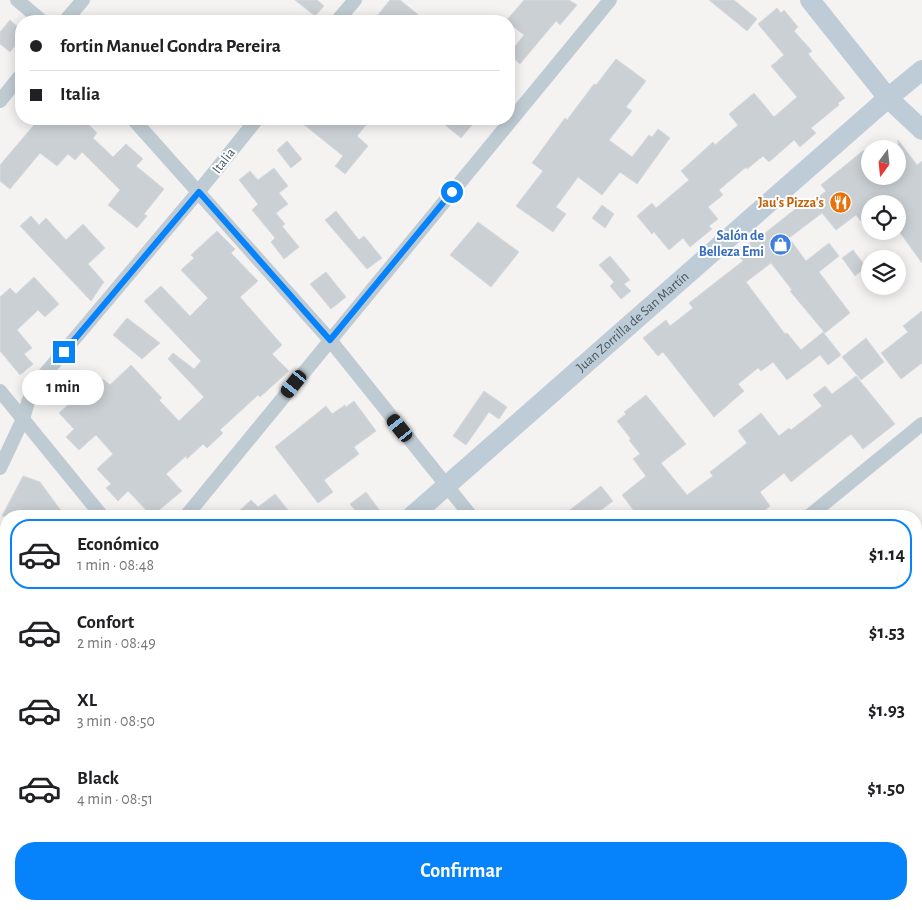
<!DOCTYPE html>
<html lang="es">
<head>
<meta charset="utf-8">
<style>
	:root { --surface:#fff; --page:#f6f6f6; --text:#202124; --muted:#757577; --line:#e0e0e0; --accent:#0682fa }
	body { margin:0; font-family:"Alegreya Sans",sans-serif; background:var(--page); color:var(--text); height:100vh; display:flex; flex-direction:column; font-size:19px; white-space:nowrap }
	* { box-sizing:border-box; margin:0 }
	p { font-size:16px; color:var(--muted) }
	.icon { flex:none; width:28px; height:28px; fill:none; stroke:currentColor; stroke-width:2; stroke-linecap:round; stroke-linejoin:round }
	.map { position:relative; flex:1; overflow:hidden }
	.drawer { position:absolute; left:0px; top:510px; width:922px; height:400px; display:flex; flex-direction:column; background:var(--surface); border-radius:20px 20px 0 0; box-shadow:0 2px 12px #0003 }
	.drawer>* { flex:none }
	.guide { position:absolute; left:15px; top:15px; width:500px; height:110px; border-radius:20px; box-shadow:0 2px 12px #0003; display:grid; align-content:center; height:110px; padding:0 15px; background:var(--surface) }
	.needle { width:32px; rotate:195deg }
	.tools { position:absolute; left:861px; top:140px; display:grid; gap:10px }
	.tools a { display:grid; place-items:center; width:45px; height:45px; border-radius:50%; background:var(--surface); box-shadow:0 2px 12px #0003; font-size:25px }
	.end { position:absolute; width:22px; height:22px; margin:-11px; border:6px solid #0682fa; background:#fff; box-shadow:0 0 0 2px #fff }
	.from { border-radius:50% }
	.bubble { position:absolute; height:35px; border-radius:18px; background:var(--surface); box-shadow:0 2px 12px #0003; font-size:16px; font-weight:600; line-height:35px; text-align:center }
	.car { position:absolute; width:15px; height:30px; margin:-15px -8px; border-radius:6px; box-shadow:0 0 4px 1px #0007; background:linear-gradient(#222 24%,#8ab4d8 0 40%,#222 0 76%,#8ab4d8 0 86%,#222 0) }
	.guide b { display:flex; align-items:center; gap:18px; height:48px; font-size:19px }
	.guide b+b { border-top:1px solid var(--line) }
	.guide i { width:12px; height:12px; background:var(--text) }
	ul { padding:9px 0 0; list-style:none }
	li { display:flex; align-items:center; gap:15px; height:70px; margin:0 10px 8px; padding:0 5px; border:2px solid transparent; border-radius:20px }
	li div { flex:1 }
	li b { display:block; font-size:19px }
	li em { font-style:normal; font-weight:600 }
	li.current { border-color:var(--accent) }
	li>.icon { width:45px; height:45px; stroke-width:1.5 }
	.primary-button { display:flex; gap:10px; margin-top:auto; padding:10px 15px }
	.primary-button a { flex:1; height:58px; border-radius:20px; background:var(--accent); color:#fff; font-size:20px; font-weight:600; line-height:58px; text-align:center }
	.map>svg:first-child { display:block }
	.building { fill:#cbd0d5; stroke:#d6d9de }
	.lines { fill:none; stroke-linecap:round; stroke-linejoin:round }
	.street { stroke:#bfcbd3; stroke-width:14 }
	.secondary { stroke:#beccd7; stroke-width:20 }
	.route { stroke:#0682fa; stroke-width:6 }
	.labels { text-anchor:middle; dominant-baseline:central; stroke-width:4; stroke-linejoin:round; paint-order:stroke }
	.street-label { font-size:14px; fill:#475762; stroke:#fff }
	.food-label { font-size:14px; font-weight:bold; fill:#c56008; stroke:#fff; text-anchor:end }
	.shop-label { font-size:14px; font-weight:bold; fill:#366cbe; stroke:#fff; text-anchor:end }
</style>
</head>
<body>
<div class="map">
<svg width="922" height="910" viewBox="0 0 922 910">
	<rect width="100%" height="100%" fill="#f5f2f2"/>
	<g class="building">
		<polygon points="295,0 317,0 324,6 315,16"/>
		<polygon points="390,0 400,0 426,21 373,21"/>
		<polygon points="524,0 569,0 577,5 560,25 556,21 520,64 509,54 524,35 509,23 509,21 506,21"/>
		<polygon points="709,0 734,0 757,19 747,31"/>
		<polygon points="777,8 781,13 784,10 798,27 794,31 812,51 808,54 845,98 838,103 839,105 811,128 816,133 800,147 794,140 769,162 763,156 747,169 746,167 719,190 723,195 708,207 718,219 709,226 712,229 690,247 683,238 669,250 654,232 652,234 637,216 652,203 656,208 689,180 681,171 713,142 715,145 738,125 729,114 754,93 774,117 797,97 771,66 784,55 758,24"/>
		<polygon points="10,20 21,30 21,38 10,52 0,44 0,32"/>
		<polygon points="616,59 646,81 626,107 632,111 609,140 632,157 649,135 652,137 658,129 670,138 637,184 620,172 602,195 578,177 556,207 566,214 553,232 516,206 543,171 532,163 565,118 567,120 594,84 596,85"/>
		<polygon points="39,119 83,119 97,133 93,138 113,157 126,144 143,159 136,166 164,189 144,214 147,216 137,228 108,205 120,190 82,152 75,160 68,154 57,166 40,153 10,189 0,181 0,165"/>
		<polygon points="297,119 371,119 357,136 368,146 345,174 335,166 343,156"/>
		<polygon points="438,119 477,119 461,138"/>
		<polygon points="898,140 917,165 922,161 922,263 898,230 898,204 870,204 870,232 856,215 836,230 822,213 789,238 806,261 829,243 839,256 819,272 850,313 825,333 790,291 792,290 771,263 746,282 785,334 787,333 801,350 823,332 841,355 828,365 820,355 787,380 773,362 761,371 758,368 738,384 744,391 714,417 663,352 658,356 643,338 666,320 670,326 693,308 689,303 743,261 736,253 754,240 755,241 799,206 802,210 826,191 821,185 864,150 870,157 870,176 898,176"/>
		<polygon points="287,141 302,159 291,168 277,150"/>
		<polygon points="274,168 288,186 279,193 288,204 276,213 285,224 282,226 299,247 284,259 271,242 275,238 252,210 258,204 239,180 250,171 258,180"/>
		<polygon points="602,205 614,214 605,228 592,218"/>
		<polygon points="336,211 359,240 364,236 382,258 367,269 325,220"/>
		<polygon points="31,216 39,225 46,218 66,240 83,224 105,248 88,264 104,282 91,301 20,226"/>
		<polygon points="478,222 519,252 491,287 450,255"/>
		<polygon points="217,231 235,249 231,253 258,281 240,297 282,345 272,354 289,371 260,397 258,395 220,430 223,433 207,448 203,444 187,459 186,456 166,474 182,491 152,516 128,491 118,501 106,488 111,484 97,469 113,454 96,435 79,450 66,437 74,429 59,413 79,395 80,396 84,392 86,395 103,379 110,385 131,365 162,398 159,400 179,421 204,397 168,359 173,353 194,369 201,361 144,301 161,286 190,316 208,298 181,270 194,258 191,255"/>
		<polygon points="853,250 866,267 855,276 842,258"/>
		<polygon points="610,256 630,280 624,284 631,291 621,299 610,286 614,282 599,265"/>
		<polygon points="326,272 346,297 331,309 310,284"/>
		<polygon points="34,277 59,304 45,317 38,310 17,330 32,348 24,354 33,364 20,375 0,351 0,297 10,288 16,294"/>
		<polygon points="922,311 922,363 901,379 881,353 908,332 903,326"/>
		<polygon points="127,318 160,343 142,359 113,335"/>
		<polygon points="866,338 884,362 861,380 842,357"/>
		<polygon points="856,376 895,424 863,449 851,434 791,482 784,473 760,492 770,506 758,516 638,516 622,495 646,476 633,459 640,454 629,440 631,439 617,421 626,414 624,412 646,395 686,444 661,463 687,495 713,476 710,472 747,443 738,431 761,413 779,436 789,428 791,430 822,406 813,395 825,386 832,394"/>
		<polygon points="484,391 507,407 499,419 489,412 466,445 453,436"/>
		<polygon points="354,401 376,431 354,447 359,454 324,480 333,492 318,503 275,447 326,406 332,414 345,405 346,407"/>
		<polygon points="23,476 40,482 65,516 2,516"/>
		<polygon points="601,486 613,501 593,516 562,516"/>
		<polygon points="366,492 380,511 373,516 360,516 350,504"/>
		<polygon points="275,494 293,516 234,516 251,500 258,507"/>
	</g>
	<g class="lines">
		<g class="street">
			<polyline points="17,0 42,21"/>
			<polyline points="65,21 83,0"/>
			<polyline points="337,21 355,0"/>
			<polyline points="0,101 21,75"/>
			<polyline points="133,119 330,340 471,516"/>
			<polyline points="0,391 102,516"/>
			<polyline points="0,468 23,419 28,402 39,381 199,191 257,119"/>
			<polyline points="186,516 610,0"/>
			<polyline points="809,516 922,424"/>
			<polyline points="916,773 922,780"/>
			<polyline points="0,805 6,808"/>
			<polyline points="197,904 210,910"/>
			<polyline points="784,904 789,910"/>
			<polyline points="738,910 746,904"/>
		</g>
		<g class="secondary">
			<polyline points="810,0 888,98 922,130"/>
			<path id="s1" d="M412,516l476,-418 34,-28"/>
			<polyline points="107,910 111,904"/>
		</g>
	</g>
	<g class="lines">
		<polyline class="route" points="64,352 199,192 330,340 452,192"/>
	</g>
	<defs>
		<symbol id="restaurant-disc" viewBox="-11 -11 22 22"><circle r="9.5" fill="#e8710a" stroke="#fff"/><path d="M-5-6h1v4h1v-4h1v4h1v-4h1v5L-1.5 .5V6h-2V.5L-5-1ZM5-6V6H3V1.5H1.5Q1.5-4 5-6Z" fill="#fff"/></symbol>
		<symbol id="shop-disc" viewBox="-11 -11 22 22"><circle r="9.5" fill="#3f7fe0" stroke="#fff"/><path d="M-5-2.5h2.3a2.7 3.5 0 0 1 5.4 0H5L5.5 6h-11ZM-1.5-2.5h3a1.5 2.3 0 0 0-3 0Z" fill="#fff"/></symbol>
	</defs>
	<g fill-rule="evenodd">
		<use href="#restaurant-disc" x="828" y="190" width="25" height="25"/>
		<use href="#shop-disc" x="768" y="232" width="25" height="25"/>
	</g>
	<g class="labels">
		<g class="street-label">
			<text transform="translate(224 161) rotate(-52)">Italia</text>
			<text stroke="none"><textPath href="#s1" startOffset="294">Juan Zorrilla de San Martín</textPath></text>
		</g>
		<g class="food-label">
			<text x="824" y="203">Jau's Pizza's</text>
		</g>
		<g class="shop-label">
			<text x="764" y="236">Salón de<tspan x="764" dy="16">Belleza Emi</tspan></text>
		</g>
	</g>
</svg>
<div class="tools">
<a><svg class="needle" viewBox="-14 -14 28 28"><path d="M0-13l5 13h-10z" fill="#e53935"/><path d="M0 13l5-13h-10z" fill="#757577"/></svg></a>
<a><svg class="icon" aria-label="locate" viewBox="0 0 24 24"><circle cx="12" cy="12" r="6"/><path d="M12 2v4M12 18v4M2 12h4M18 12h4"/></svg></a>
<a><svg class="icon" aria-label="layers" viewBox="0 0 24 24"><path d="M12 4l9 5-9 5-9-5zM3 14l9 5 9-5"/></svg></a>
</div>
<i class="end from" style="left:452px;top:192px"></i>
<i class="end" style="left:64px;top:352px"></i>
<div class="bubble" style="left:22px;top:370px;width:82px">1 min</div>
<i class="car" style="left:294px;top:384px;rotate:219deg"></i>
<i class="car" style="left:400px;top:428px;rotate:321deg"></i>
<div class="guide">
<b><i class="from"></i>fortin Manuel Gondra Pereira</b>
<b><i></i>Italia</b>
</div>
<section class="drawer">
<ul>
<li class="current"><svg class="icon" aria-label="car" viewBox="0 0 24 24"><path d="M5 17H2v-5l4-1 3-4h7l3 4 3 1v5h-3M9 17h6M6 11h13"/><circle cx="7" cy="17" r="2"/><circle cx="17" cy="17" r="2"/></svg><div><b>Económico</b><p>1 min · 08:48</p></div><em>$1.14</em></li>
<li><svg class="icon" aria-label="car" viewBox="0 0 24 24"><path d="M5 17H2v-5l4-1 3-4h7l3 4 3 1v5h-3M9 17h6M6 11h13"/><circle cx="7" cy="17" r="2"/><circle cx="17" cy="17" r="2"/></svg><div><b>Confort</b><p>2 min · 08:49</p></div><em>$1.53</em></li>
<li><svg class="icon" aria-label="car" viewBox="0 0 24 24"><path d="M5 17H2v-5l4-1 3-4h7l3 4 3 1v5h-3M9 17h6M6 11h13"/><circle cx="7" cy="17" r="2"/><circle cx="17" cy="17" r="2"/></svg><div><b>XL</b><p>3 min · 08:50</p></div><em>$1.93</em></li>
<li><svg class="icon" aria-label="car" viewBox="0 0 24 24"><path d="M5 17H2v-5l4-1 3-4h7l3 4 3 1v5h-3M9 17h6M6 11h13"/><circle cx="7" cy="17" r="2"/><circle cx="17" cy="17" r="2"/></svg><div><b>Black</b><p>4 min · 08:51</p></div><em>$1.50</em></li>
</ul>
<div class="primary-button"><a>Confirmar</a></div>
</section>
</div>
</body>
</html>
